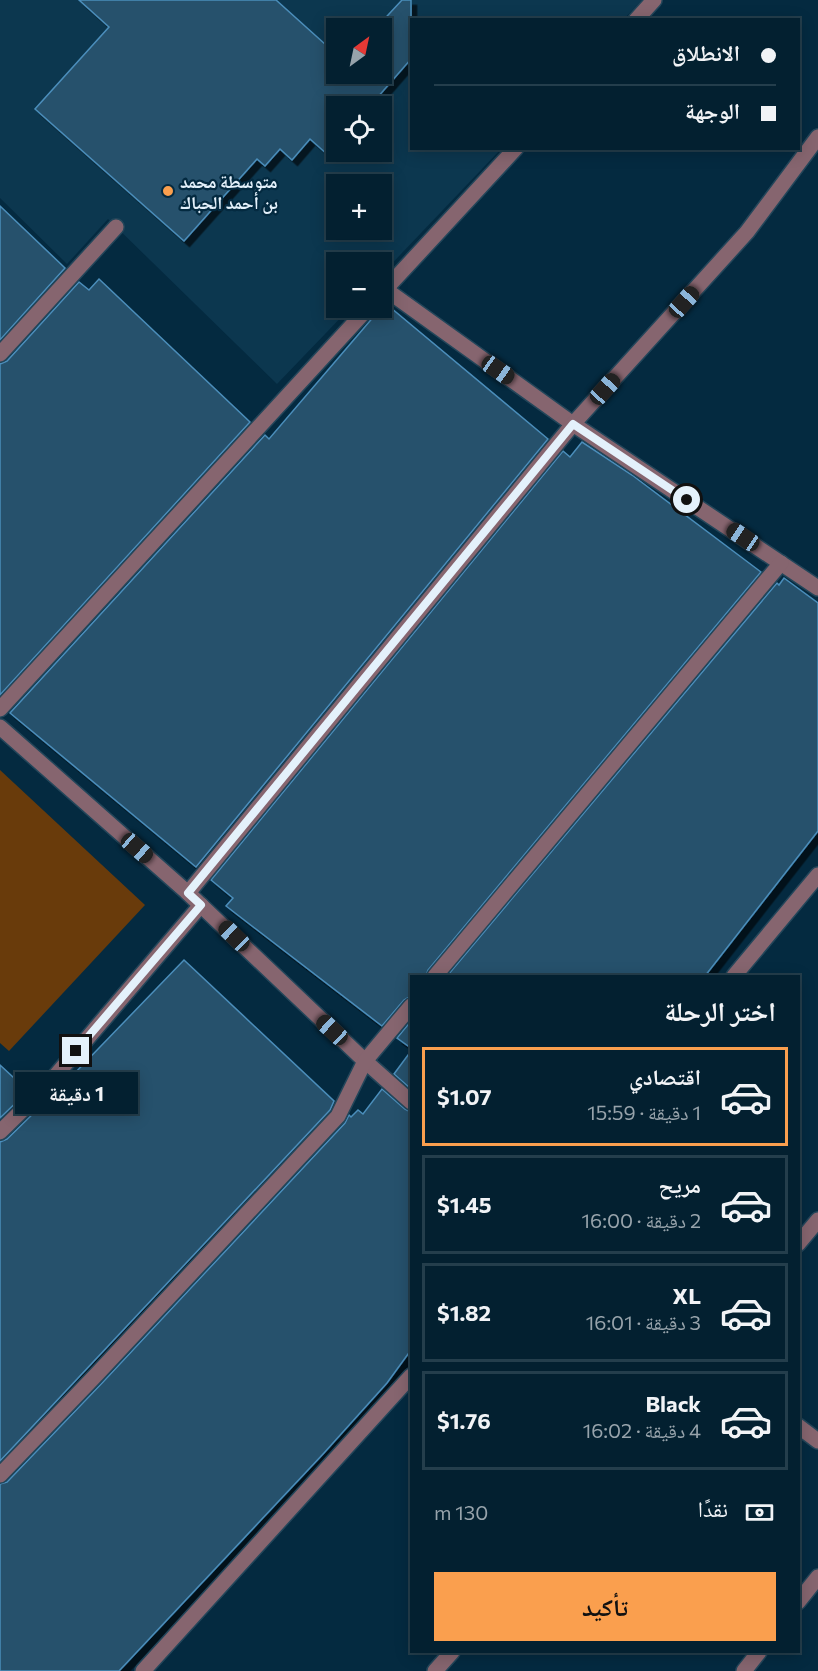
<!DOCTYPE html>
<html lang="ar">
<head>
<meta charset="utf-8">
<style>
	:root { --surface:#032030; --page:#0d2838; --text:#f1f3f6; --muted:#97a3ab; --line:#243e4c; --accent:#fa9f4e }
	body { margin:0; font-family:Commissioner,"Noto Naskh Arabic",sans-serif; background:var(--page); color:var(--text); direction:rtl; height:100vh; display:flex; flex-direction:column; font-size:22px; white-space:nowrap }
	* { box-sizing:border-box; margin:0 }
	p { font-size:20px; color:var(--muted) }
	.icon { flex:none; width:33px; height:33px; fill:none; stroke:currentColor; stroke-width:2; stroke-linecap:round; stroke-linejoin:round }
	.map { position:relative; flex:1; overflow:hidden; direction:ltr }
	.details { position:absolute; left:410px; top:975px; width:390px; height:678px; display:flex; flex-direction:column; background:var(--surface); border-radius:0px; box-shadow:0 3px 15px #0003,0 0 0 2px var(--line); direction:rtl }
	.details>* { flex:none }
	.top-card { position:absolute; left:410px; top:18px; width:390px; height:132px; border-radius:0px; box-shadow:0 3px 15px #0003,0 0 0 2px var(--line); direction:rtl; display:grid; align-content:center; height:132px; padding:0 24px; background:var(--surface) }
	.needle { width:39px; rotate:33deg }
	.fabs { position:absolute; left:326px; top:18px; display:grid; gap:12px }
	.fabs a { display:grid; place-items:center; width:66px; height:66px; border-radius:0px; background:var(--surface); box-shadow:0 3px 15px #0003,0 0 0 2px var(--line); font-size:30px }
	.end { position:absolute; width:27px; height:27px; margin:-14px; border:8px solid #e4f1fb; background:#111; box-shadow:0 0 0 3px #111 }
	.from { border-radius:50% }
	.bubble { position:absolute; height:42px; border-radius:0px; background:var(--surface); box-shadow:0 3px 15px #0003,0 0 0 2px var(--line); font-size:20px; font-weight:700; line-height:42px; text-align:center; direction:rtl }
	.car { position:absolute; width:18px; height:36px; margin:-18px -9px; border-radius:8px; box-shadow:0 0 4px 2px #0007; background:linear-gradient(#222 24%,#8ab4d8 0 40%,#222 0 76%,#8ab4d8 0 86%,#222 0) }
	.top-card b { display:flex; align-items:center; gap:21px; height:57px; font-size:22px }
	.top-card b+b { border-top:2px solid var(--line) }
	.top-card i { width:15px; height:15px; background:var(--text) }
	ul { padding:0; list-style:none }
	li { display:flex; align-items:center; gap:18px; height:99px; margin:0 12px 9px; padding:0 12px; border:3px solid var(--line); border-radius:0px }
	li div { flex:1 }
	li b { display:block; font-size:22px }
	li em { font-style:normal; font-weight:700 }
	li.current { border-color:var(--accent) }
	li>.icon { width:54px; height:54px; stroke-width:1.5 }
	h2 { padding:0 24px; font-size:27px; line-height:72px }
	.pay { display:flex; align-items:center; gap:15px; height:66px; padding:0 24px; font-size:22px }
	.pay p { margin-inline-start:auto }
	.cta { display:flex; gap:12px; margin-top:auto; padding:12px 24px }
	.cta a { flex:1; height:69px; border-radius:0px; background:var(--accent); color:#111; font-size:24px; font-weight:700; line-height:69px; text-align:center }
	.map>svg:first-child { display:block }
	.built { fill:#0c374f; fill-rule:evenodd }
	.green { fill:#693b0b }
	.building { fill:#27516c; stroke:#4b8ebb; stroke-width:1.5; filter:url(#shadow) }
	.lines { fill:none; stroke-linecap:round; stroke-linejoin:round }
	.street-casing { stroke:#23465a; stroke-width:18 }
	.street { stroke:#86656f; stroke-width:15 }
	.route { stroke:#e4f1fb; stroke-width:8 }
	.poi-dot { fill:#fa9f4e; stroke:#042a40; stroke-width:2 }
	.labels { text-anchor:middle; dominant-baseline:central; stroke-width:4.5; stroke-linejoin:round; paint-order:stroke }
	.poi-label { font-size:18px; font-weight:bold; fill:#e4f1fb; stroke:#042a40; text-anchor:start }
</style>
</head>
<body>
<div class="map">
<svg width="818" height="1671" viewBox="0 0 818 1671">
	<defs>
		<filter id="shadow"><feDropShadow dx="5.5" dy="5.5" stdDeviation="0" flood-color="#0009"/></filter>
	</defs>
	<rect width="100%" height="100%" fill="#042a40"/>
	<path class="built" d="M0,0h642l-18,19 -213,1v128l90,1 -120,126v-13h-45v46h14l-73,76 -169,-165 -41,45 -67,-66zM336,28h45v46h-45zM336,106h45v46h-45zM336,184h45v46h-45z"/>
	<polygon class="green" points="0,770 145,905 9,1051 0,1043"/>
	<g class="building">
		<polygon points="79,0 276,0 336,54 336,74 381,74 381,28 376,28 402,0 411,0 411,59 370,106 336,106 336,145 328,155 310,139 292,160 280,149 265,166 257,159 184,241 35,109 109,27"/>
		<polygon points="0,206 65,268 0,340"/>
		<polygon points="99,279 250,422 0,695 0,364 7,361 79,282 89,290"/>
		<polygon points="382,303 385,303 548,439 196,867 10,713 265,435 269,439 375,315"/>
		<polygon points="582,442 632,475 761,572 428,970 426,976 411,976 411,996 404,1000 382,1026 226,906 233,898 211,880 563,451 570,457"/>
		<polygon points="784,578 818,603 818,831 705,976 447,976 777,583 779,585"/>
		<polygon points="184,960 334,1101 330,1110 0,1461 0,1142 7,1139 42,1105 43,1106"/>
		<polygon points="411,1021 411,1048 397,1038"/>
		<polygon points="411,1051 411,1089 394,1074"/>
		<polygon points="0,1065 28,1091 0,1118"/>
		<polygon points="382,1089 405,1109 411,1112 411,1350 387,1383 324,1453 119,1671 0,1671 0,1484 7,1482 104,1381 345,1123 349,1115 351,1117 358,1110 363,1114"/>
	</g>
	<g class="lines">
		<defs>
			<g id="street">
				<polyline points="636,20 654,0"/>
				<polyline points="385,289 573,424 818,588"/>
				<polyline points="381,294 516,148"/>
				<polyline points="0,354 116,227"/>
				<polyline points="0,709 368,308"/>
				<polyline points="0,727 188,893 365,1061 411,1102"/>
				<polyline points="188,893 573,424 747,232 818,137"/>
				<polyline points="435,976 781,563"/>
				<polyline points="734,976 818,875"/>
				<polyline points="0,1132 45,1088 201,905"/>
				<polyline points="798,1244 818,1220"/>
				<polyline points="798,1426 818,1441"/>
				<polyline points="0,1475 97,1374 338,1116 365,1061 411,1006"/>
				<polyline points="798,1602 818,1577"/>
				<polyline points="143,1671 411,1376"/>
				<polyline points="435,1671 452,1652"/>
				<polyline points="744,1671 759,1652"/>
			</g>
		</defs>
		<use href="#street" class="street-casing"/>
		<use href="#street" class="street"/>
	</g>
	<g class="lines">
		<polyline class="route" points="76,1051 201,905 188,893 573,424 687,500"/>
	</g>
	<circle class="poi-dot" cx="168" cy="191" r="6"/>
	<g class="labels">
		<g class="poi-label">
			<text x="180" y="181">متوسطة محمد<tspan x="180" dy="21">بن أحمد الحباك</tspan></text>
		</g>
	</g>
</svg>
<div class="fabs">
<a><svg class="needle" viewBox="-14 -14 28 28"><path d="M0-13l5 13h-10z" fill="#e53935"/><path d="M0 13l5-13h-10z" fill="#97a3ab"/></svg></a>
<a><svg class="icon" aria-label="locate" viewBox="0 0 24 24"><circle cx="12" cy="12" r="6"/><path d="M12 2v4M12 18v4M2 12h4M18 12h4"/></svg></a>
<a>+</a>
<a>−</a>
</div>
<i class="end from" style="left:687px;top:500px"></i>
<i class="end" style="left:76px;top:1051px"></i>
<div class="bubble" style="left:15px;top:1072px;width:123px">1 دقيقة</div>
<i class="car" style="left:684px;top:302px;rotate:42deg"></i>
<i class="car" style="left:498px;top:370px;rotate:125deg"></i>
<i class="car" style="left:605px;top:389px;rotate:42deg"></i>
<i class="car" style="left:743px;top:537px;rotate:304deg"></i>
<i class="car" style="left:137px;top:848px;rotate:131deg"></i>
<i class="car" style="left:234px;top:936px;rotate:314deg"></i>
<i class="car" style="left:332px;top:1030px;rotate:313deg"></i>
<div class="top-card">
<b><i class="from"></i>الانطلاق</b>
<b><i></i>الوجهة</b>
</div>
<section class="details">
<h2>اختر الرحلة</h2>
<ul>
<li class="current"><svg class="icon" aria-label="car" viewBox="0 0 24 24"><path d="M5 17H2v-5l4-1 3-4h7l3 4 3 1v5h-3M9 17h6M6 11h13"/><circle cx="7" cy="17" r="2"/><circle cx="17" cy="17" r="2"/></svg><div><b>اقتصادي</b><p>1 دقيقة · 15:59</p></div><em>$1.07</em></li>
<li><svg class="icon" aria-label="car" viewBox="0 0 24 24"><path d="M5 17H2v-5l4-1 3-4h7l3 4 3 1v5h-3M9 17h6M6 11h13"/><circle cx="7" cy="17" r="2"/><circle cx="17" cy="17" r="2"/></svg><div><b>مريح</b><p>2 دقيقة · 16:00</p></div><em>$1.45</em></li>
<li><svg class="icon" aria-label="car" viewBox="0 0 24 24"><path d="M5 17H2v-5l4-1 3-4h7l3 4 3 1v5h-3M9 17h6M6 11h13"/><circle cx="7" cy="17" r="2"/><circle cx="17" cy="17" r="2"/></svg><div><b>XL</b><p>3 دقيقة · 16:01</p></div><em>$1.82</em></li>
<li><svg class="icon" aria-label="car" viewBox="0 0 24 24"><path d="M5 17H2v-5l4-1 3-4h7l3 4 3 1v5h-3M9 17h6M6 11h13"/><circle cx="7" cy="17" r="2"/><circle cx="17" cy="17" r="2"/></svg><div><b>Black</b><p>4 دقيقة · 16:02</p></div><em>$1.76</em></li>
</ul>
<div class="pay"><svg class="icon" aria-label="cash" viewBox="0 0 24 24"><path d="M3 7h18v10H3z"/><circle cx="12" cy="12" r="2"/></svg>نقدًا<p>130 m</p></div>
<div class="cta"><a>تأكيد</a></div>
</section>
</div>
</body>
</html>
